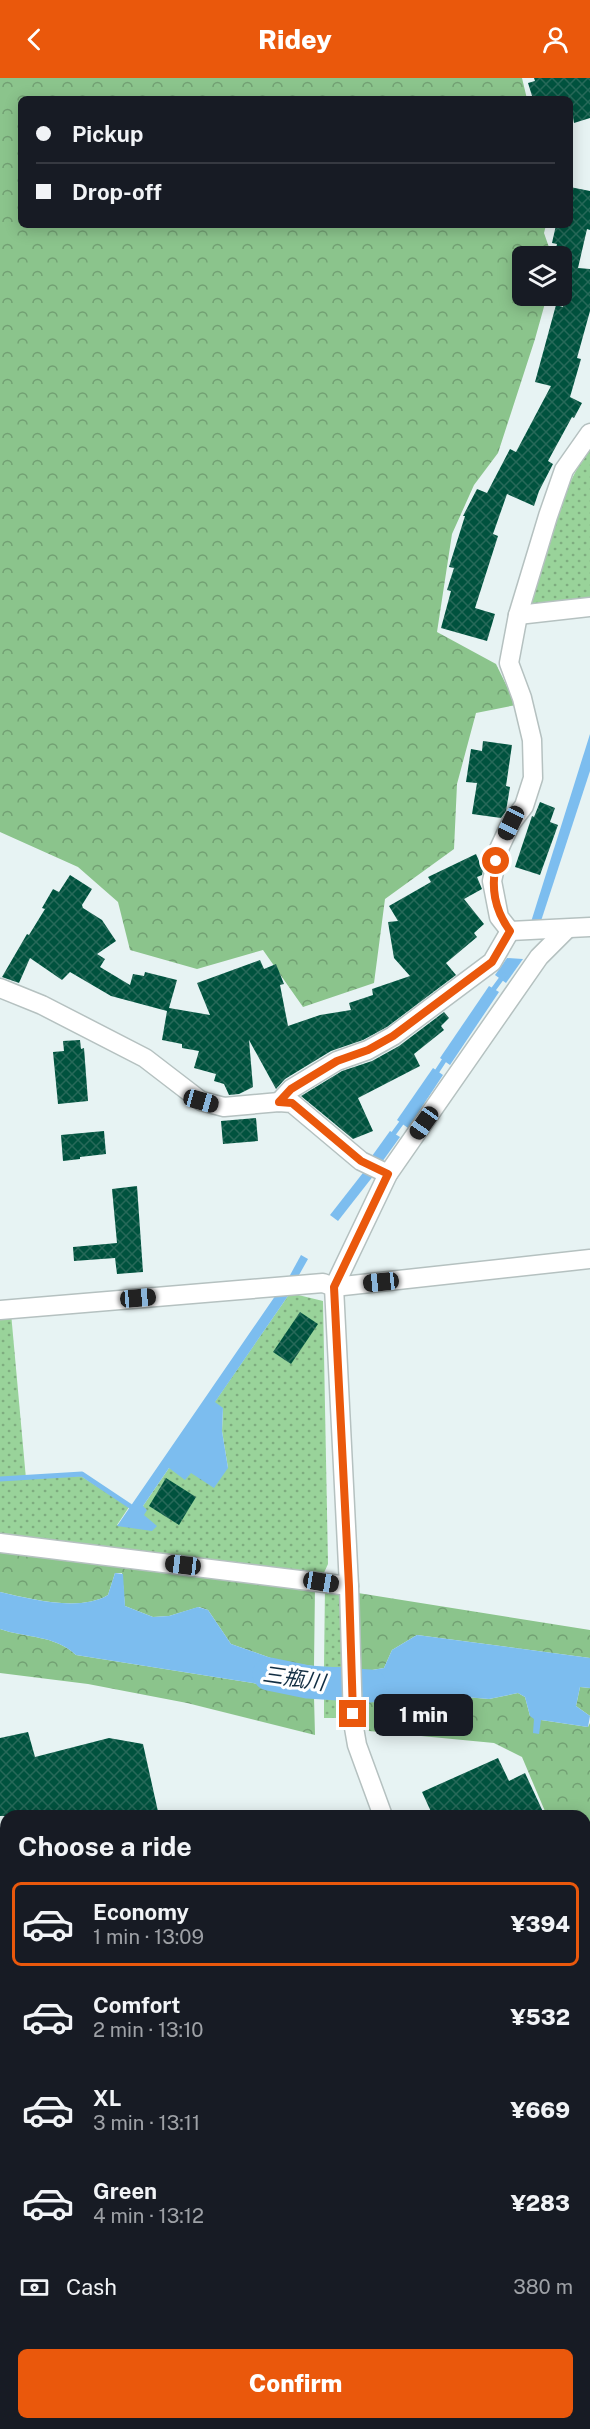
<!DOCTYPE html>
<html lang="en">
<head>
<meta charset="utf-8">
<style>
	:root { --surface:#171b24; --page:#242831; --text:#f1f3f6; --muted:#9ea1a6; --line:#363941; --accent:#ea580c }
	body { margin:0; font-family:"Public Sans","Noto Sans JP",sans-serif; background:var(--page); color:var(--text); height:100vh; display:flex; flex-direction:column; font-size:22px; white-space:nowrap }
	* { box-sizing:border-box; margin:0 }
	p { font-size:20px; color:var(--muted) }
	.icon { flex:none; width:33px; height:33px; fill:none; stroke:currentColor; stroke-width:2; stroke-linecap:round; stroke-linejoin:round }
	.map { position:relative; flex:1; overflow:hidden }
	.sheet { position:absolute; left:0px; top:1732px; width:591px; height:620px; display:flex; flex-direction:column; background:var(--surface); border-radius:18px 18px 0 0; box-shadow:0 3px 15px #0003 }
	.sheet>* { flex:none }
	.guide { position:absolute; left:18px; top:18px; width:555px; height:132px; border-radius:9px; box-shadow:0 3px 15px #0003; display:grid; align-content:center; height:132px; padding:0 18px; background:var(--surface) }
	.tools { position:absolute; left:512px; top:168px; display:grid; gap:12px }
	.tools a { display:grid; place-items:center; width:60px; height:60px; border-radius:9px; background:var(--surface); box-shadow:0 3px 15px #0003; font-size:30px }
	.end { position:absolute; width:27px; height:27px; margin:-14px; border:8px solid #ea580c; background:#fff; box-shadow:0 0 0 3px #fff }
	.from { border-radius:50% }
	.bubble { position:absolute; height:42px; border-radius:9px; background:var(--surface); box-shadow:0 3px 15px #0003; font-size:20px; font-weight:800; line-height:42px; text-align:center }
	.car { position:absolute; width:18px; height:36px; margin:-18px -9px; border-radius:8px; box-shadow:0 0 4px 2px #0007; background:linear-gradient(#222 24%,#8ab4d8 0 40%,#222 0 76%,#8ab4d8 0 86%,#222 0) }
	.guide b { display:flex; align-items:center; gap:21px; height:57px; font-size:22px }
	.guide b+b { border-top:2px solid var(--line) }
	.guide i { width:15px; height:15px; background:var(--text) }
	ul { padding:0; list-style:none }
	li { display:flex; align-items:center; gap:18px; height:84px; margin:0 12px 9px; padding:0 6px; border:3px solid transparent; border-radius:9px }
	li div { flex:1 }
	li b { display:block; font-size:22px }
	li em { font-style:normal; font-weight:800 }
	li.current { border-color:var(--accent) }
	li>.icon { width:54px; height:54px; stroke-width:1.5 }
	h2 { padding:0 18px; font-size:27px; line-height:72px }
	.pay { display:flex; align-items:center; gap:15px; height:66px; padding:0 18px; font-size:22px }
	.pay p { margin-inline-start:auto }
	.primary-button { display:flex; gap:12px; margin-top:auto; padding:12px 18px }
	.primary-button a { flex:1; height:69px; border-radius:9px; background:var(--accent); color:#fff; font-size:24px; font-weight:800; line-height:69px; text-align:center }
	header { display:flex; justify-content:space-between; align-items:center; height:78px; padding:0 18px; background:var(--accent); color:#fff; font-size:27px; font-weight:800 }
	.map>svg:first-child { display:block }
	.grass { fill:url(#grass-dots) }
	.forest { fill:url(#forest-crowns) }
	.water { fill:#7cbdef }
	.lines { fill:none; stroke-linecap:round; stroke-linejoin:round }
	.stream { stroke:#7cbdef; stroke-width:5 }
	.river { stroke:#7cbdef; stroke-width:33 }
	.building { fill:url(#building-cross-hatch) }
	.minor-casing { stroke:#b5c1c0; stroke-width:21 }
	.highway-casing { stroke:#b5c1c0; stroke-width:30 }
	.minor { stroke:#fff; stroke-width:18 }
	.highway { stroke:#fff; stroke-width:27 }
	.rail { stroke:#484d4d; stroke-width:4.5; stroke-dasharray:8 8; stroke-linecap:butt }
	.route { stroke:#ea580c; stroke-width:8 }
	.labels { text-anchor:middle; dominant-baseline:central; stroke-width:6; stroke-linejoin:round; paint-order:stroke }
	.water-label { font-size:21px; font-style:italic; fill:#122e43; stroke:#fff }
</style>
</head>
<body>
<header><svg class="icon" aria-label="back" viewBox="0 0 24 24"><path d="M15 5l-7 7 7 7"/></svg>Ridey<svg class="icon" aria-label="person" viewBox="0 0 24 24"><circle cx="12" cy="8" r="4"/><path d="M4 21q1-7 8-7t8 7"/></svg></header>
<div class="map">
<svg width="590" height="2351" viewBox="0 0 590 2351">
	<defs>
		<pattern id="grass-dots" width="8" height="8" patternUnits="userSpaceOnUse" patternTransform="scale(1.5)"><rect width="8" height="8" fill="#99d39a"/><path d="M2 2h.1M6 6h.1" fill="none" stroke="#7eac7f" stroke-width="1.8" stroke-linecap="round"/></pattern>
		<pattern id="forest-crowns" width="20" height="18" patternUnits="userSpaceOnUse" patternTransform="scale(1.5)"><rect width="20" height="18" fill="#8bc48c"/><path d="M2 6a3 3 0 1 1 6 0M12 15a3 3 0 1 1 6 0" fill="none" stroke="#72a073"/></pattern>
		<pattern id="building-cross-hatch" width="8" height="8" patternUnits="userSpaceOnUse" patternTransform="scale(1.5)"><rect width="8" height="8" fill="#00523e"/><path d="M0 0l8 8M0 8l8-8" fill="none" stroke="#276959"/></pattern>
	</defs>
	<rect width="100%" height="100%" fill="#e7f3f3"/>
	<g class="grass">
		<path d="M590,370v156l-61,1c17,-52 29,-112 61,-157z"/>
		<polygon points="290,1215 323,1223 328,1486 322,1499 0,1459 0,1236 11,1235 26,1401 81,1398 129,1429 117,1447 143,1437 143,1428 169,1390 191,1395 228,1390 222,1353 223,1331 214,1325"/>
		<polygon points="325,1508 339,1510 342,1589 324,1589"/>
		<polygon points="324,1619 343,1621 343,1638 338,1640 324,1640"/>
		<polygon points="585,2259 590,2278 590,2307 585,2308"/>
		<polygon points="590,2311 590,2351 402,2351 425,2346 585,2346 585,2312"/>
	</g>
	<g class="forest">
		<polygon points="0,0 522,0 527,21 21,21 21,147 546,147 544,155 552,178 522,178 522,218 547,218 535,261 498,375 474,407 452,456 437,554 496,586 516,627 476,635 457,706 454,771 385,821 374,905 303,929 263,872 197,891 130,872 118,824 78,789 0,754"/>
		<path d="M0,1468l315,40 -1,80 -32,-4 -51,-18 -23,-34 -9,-3 -30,9 -16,1 -28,-11 -3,-33h-7l-7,22c-28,17 -77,4 -108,-3z"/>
		<polygon points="358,1515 590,1552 590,1580 417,1557 392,1572 384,1590 360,1594"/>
		<path d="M0,1551c26,9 55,6 76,26l177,28 61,14 1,38 -128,-32 -99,-19 -88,-11z"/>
		<polygon points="580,1609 590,1610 590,1638 576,1628"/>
		<polygon points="518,1615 525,1619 530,1638 541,1642 588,1649 590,1645 590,1840 585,1828 585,1738 547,1738 522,1679 494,1665 369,1653 361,1623 383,1625 424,1621 448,1622 465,1619 489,1621"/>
		<polygon points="6,2245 6,2346 387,2346 390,2349 9,2351 0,2337 0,2249"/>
	</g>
	<g class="water">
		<polygon points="590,656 590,693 541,843 531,844"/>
		<polygon points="507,880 523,881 506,905 495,897"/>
		<polygon points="489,908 499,914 450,987 440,980"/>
		<polygon points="433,990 443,997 408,1050 397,1042"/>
		<polygon points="390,1053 400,1059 382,1084 372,1078"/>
		<polygon points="366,1091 374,1097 338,1143 330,1137"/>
		<polygon points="301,1177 308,1181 299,1197 289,1199"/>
		<polygon points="282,1208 290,1215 215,1324 223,1330 222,1353 228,1390 214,1410 191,1395 185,1402 169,1390 143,1428 147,1432 144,1437 157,1448 152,1453 117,1448"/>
		<path d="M115,1495l8,1 2,32 28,11 16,-1 29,-9 10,3 23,34 51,18 32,4v31l-61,-14 -177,-28c-21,-20 -50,-17 -76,-26v-37c30,7 80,20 108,3z"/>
		<polygon points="417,1557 590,1580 590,1610 580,1609 576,1628 590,1638 588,1649 541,1642 539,1656 533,1655 534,1641 530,1638 525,1619 518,1615 489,1621 465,1619 448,1622 424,1621 383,1625 361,1623 360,1594 384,1590 392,1572"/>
		<polygon points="324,1589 342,1589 343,1621 324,1619"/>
	</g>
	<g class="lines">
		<g class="stream">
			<polyline points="490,916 504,897"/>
			<polyline points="434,998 447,978"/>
			<polyline points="391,1059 405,1040"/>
			<polyline points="0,1401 82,1396 130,1428"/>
		</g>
		<polyline class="river" points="269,1596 308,1604 370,1608"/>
	</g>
	<g class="building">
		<polygon points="534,0 590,0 590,40 574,45 570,21 533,21 528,5 535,3"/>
		<polygon points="570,109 590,113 590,152 587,151 578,190 590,191 590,233 577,280 581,281 570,319 582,325 574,340 572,339 548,383 553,386 539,413 534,428 507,416 493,456 498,458 475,530 495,536 487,563 441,550 451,513 447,512 454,490 449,489 465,438 463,438 477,411 487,415 510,371 516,374 551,308 535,304 556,227 563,229 565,178 555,175 557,166 552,165 556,147 570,147"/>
		<polygon points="483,663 512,667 506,708 510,709 506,733 501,740 472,736 477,705 466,704 471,671 482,673"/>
		<polygon points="540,724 555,730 550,744 558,747 540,797 515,789 532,738 534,739"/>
		<polygon points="476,776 483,792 482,797 477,799 482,811 464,821 484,846 474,855 477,859 446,885 456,897 387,949 363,962 331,973 285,1001 276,1011 249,962 253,1009 239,1016 229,1017 224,1006 214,1003 216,996 194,990 199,973 182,970 182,966 162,962 167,933 111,918 70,894 62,902 30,880 19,905 2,899 27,856 29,857 45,831 42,830 53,811 59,814 70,797 92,811 82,827 83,830 102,842 116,863 97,876 105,881 100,889 130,907 133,896 144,898 145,894 177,902 169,930 210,937 197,905 260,882 264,891 276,886 284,906 280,907 288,948 320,937 351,932 349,925 373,917 372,911 410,898 394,880 388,844 398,843 389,828 431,804 428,799"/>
		<polygon points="444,934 449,940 441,948 444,952 414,976 420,988 358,1020 373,1053 353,1061 301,1018 342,993 372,983 399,968"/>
		<polygon points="80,962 81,971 84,970 88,1023 58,1026 53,974 64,973 63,963"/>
		<polygon points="256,1040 258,1063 223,1066 221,1043"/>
		<polygon points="104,1053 106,1076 80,1079 80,1081 63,1083 61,1057"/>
		<polygon points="137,1108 143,1194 117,1196 115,1180 74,1183 73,1169 117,1165 112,1111"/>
		<polygon points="300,1234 318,1246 291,1286 273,1274"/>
		<polygon points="166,1400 196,1419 179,1447 149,1428"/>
		<polygon points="28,1654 35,1679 109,1660 143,1666 159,1738 0,1738 0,1660"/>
		<polygon points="498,1680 509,1703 525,1695 545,1738 433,1738 422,1714"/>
	</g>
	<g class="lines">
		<defs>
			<g id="minor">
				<polyline points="518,537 590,529"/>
				<polyline points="510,853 499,839 492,803 499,771 511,745 524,728 533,700 532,662 522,620 509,585 518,537 548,438 564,392 590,355"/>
				<polyline points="510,853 590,849"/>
				<polyline points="0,910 42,927 145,980 201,1023 224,1029 279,1024 292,1025 361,1083 388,1096"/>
				<polyline points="279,1024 291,1011 337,983 368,972 393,958 492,884 510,853"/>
				<polyline points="0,1232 323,1205 334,1209 590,1181"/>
				<polyline points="0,1465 349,1508"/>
				<polyline points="383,1738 357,1667 353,1644 349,1508 334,1209 388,1096 539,879 567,851"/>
				<polyline points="585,2218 590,2229"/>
			</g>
			<g id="highway">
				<polyline points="585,2034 590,2033"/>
				<polyline points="0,2233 6,2230"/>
			</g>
		</defs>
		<use href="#minor" class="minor-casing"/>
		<use href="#highway" class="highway-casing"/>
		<use href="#minor" class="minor"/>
		<use href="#highway" class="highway"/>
		<g class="rail">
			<polyline points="585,2310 590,2309"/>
			<polyline points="391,2351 417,2346"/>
		</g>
	</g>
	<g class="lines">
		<path class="route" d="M353,1636l-4,-128 -15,-299 54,-113 -27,-13 -69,-58 -13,-1 12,-13 46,-28 31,-11 25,-14 99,-74 18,-31c-16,-22 -19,-43 -14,-70"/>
	</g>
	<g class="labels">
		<g class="water-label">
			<text transform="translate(294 1600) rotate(8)">三瓶川</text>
		</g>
	</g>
</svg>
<div class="tools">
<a><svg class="icon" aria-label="layers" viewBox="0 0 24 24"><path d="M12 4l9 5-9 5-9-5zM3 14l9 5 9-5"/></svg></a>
</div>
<i class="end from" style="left:496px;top:783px"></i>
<i class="end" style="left:353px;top:1636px"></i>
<div class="bubble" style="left:374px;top:1616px;width:99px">1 min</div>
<i class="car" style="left:511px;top:745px;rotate:206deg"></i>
<i class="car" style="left:201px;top:1023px;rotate:106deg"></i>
<i class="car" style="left:424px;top:1045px;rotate:215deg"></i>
<i class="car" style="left:381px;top:1204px;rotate:264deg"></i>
<i class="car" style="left:138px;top:1220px;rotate:85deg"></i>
<i class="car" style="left:183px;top:1487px;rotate:277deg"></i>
<i class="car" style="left:321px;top:1504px;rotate:99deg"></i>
<div class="guide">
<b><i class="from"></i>Pickup</b>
<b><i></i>Drop-off</b>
</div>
<section class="sheet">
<h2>Choose a ride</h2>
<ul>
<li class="current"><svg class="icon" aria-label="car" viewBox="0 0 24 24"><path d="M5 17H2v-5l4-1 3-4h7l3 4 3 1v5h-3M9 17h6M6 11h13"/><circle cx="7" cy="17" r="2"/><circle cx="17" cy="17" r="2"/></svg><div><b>Economy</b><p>1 min · 13:09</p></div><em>¥394</em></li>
<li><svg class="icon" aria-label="car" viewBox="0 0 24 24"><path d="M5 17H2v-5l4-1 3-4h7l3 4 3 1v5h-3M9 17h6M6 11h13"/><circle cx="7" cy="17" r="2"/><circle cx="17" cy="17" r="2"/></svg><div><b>Comfort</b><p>2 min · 13:10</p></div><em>¥532</em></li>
<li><svg class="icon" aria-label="car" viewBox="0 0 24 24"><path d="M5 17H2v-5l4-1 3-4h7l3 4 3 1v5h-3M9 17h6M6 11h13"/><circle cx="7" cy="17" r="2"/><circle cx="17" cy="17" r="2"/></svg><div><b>XL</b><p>3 min · 13:11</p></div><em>¥669</em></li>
<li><svg class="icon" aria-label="car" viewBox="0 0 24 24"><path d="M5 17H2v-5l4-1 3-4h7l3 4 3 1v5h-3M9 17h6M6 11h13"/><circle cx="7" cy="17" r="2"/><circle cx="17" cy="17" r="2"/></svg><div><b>Green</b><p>4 min · 13:12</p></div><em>¥283</em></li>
</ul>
<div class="pay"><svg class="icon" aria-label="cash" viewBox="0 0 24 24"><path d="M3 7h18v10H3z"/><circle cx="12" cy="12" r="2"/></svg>Cash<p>380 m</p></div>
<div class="primary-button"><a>Confirm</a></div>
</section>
</div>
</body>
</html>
